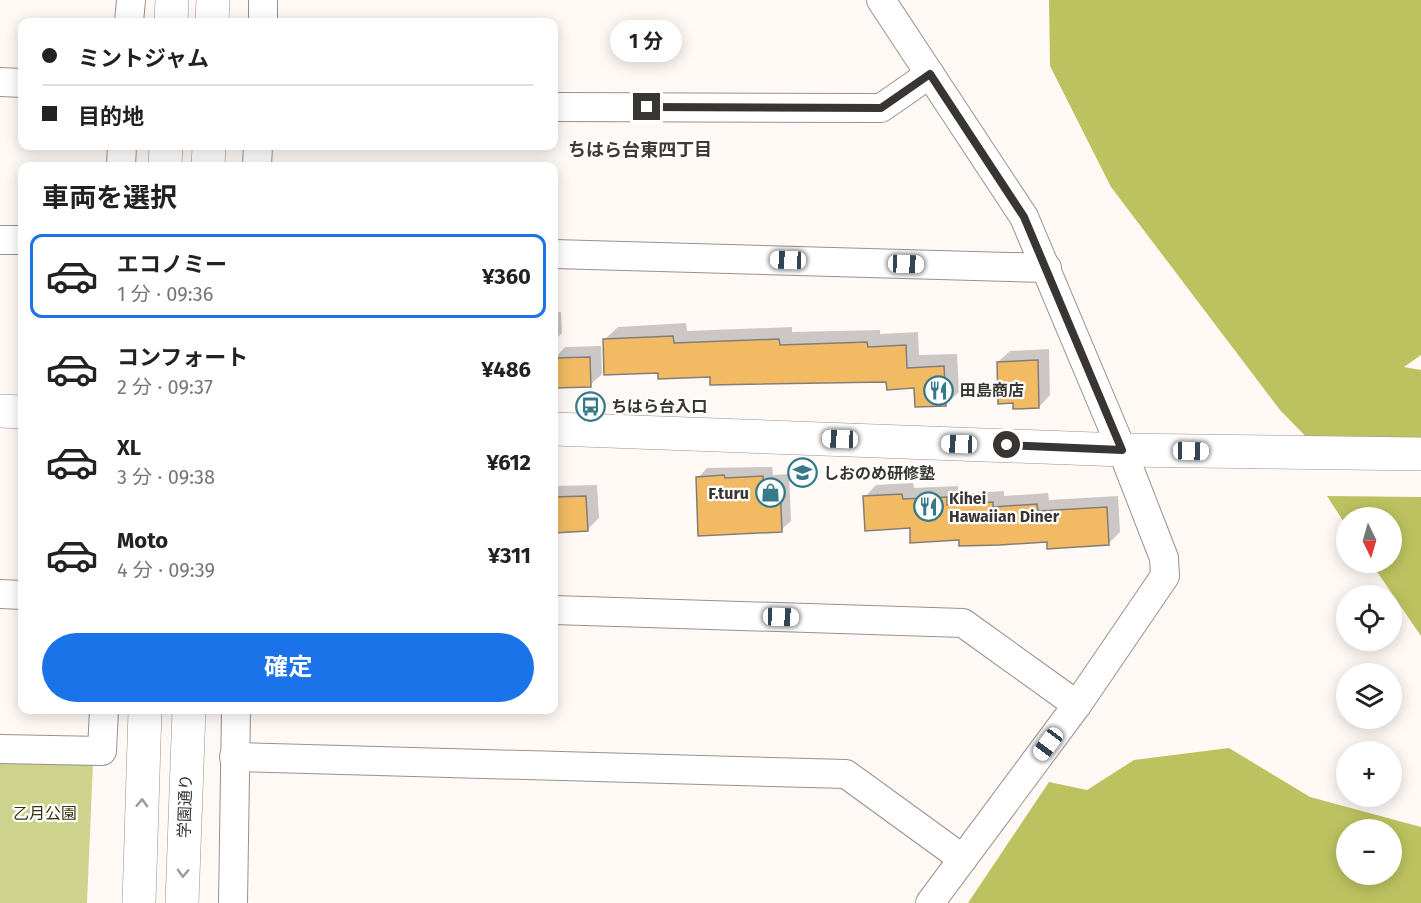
<!DOCTYPE html>
<html lang="ja">
<head>
<meta charset="utf-8">
<style>
	:root { --surface:#fff; --page:#f6f6f6; --text:#222; --muted:#767676; --line:#e0e0e0; --accent:#1a73e8 }
	body { margin:0; font-family:"Fira Sans","Noto Sans JP",sans-serif; background:var(--page); color:var(--text); height:100vh; display:flex; flex-direction:column; font-size:22px; white-space:nowrap }
	* { box-sizing:border-box; margin:0 }
	p { font-size:20px; color:var(--muted) }
	.icon { flex:none; width:33px; height:33px; fill:none; stroke:currentColor; stroke-width:2; stroke-linecap:round; stroke-linejoin:round }
	.map { position:relative; flex:1; overflow:hidden }
	.side { position:absolute; left:18px; top:162px; width:540px; height:552px; display:flex; flex-direction:column; background:var(--surface); border-radius:12px; box-shadow:0 3px 15px #0003 }
	.side>* { flex:none }
	.top-card { position:absolute; left:18px; top:18px; width:540px; height:132px; border-radius:12px; box-shadow:0 3px 15px #0003; display:grid; align-content:center; height:132px; padding:0 24px; background:var(--surface) }
	.needle { width:39px; rotate:175deg }
	.buttons { position:absolute; left:1336px; top:507px; display:grid; gap:12px }
	.buttons a { display:grid; place-items:center; width:66px; height:66px; border-radius:50%; background:var(--surface); box-shadow:0 3px 15px #0003; font-size:30px }
	.end { position:absolute; width:27px; height:27px; margin:-14px; border:8px solid #383533; background:#fff; box-shadow:0 0 0 3px #fff }
	.from { border-radius:50% }
	.bubble { position:absolute; height:42px; border-radius:21px; background:var(--surface); box-shadow:0 3px 15px #0003; font-size:20px; font-weight:700; line-height:42px; text-align:center }
	.car { position:absolute; width:18px; height:36px; margin:-18px -9px; border-radius:8px; box-shadow:0 0 4px 2px #0007; background:linear-gradient(#fff 24%,#345 0 40%,#fff 0 76%,#345 0 86%,#fff 0) }
	.top-card b { display:flex; align-items:center; gap:21px; height:57px; font-size:22px }
	.top-card b+b { border-top:2px solid var(--line) }
	.top-card i { width:15px; height:15px; background:var(--text) }
	ul { padding:0; list-style:none }
	li { display:flex; align-items:center; gap:18px; height:84px; margin:0 12px 9px; padding:0 12px; border:3px solid transparent; border-radius:12px }
	li div { flex:1 }
	li b { display:block; font-size:22px }
	li em { font-style:normal; font-weight:700 }
	li.active { border-color:var(--accent) }
	li>.icon { width:54px; height:54px; stroke-width:1.5 }
	h2 { padding:0 24px; font-size:27px; line-height:72px }
	.button { display:flex; gap:12px; margin-top:auto; padding:12px 24px }
	.button a { flex:1; height:69px; border-radius:36px; background:var(--accent); color:#fff; font-size:24px; font-weight:700; line-height:69px; text-align:center }
	.map>svg:first-child { display:block }
	.green { fill:#cdd38d }
	.forest { fill:#bdc260; fill-rule:evenodd }
	.shadow { fill:#0003 }
	.building { fill:#f1ba63; stroke:#827e77; stroke-width:1.5 }
	.lines { fill:none; stroke-linecap:round; stroke-linejoin:round }
	.minor-casing { stroke:#99908d; stroke-width:30 }
	.tertiary-casing { stroke:#99908d; stroke-width:34 }
	.minor { stroke:#fff; stroke-width:28 }
	.tertiary { stroke:#fff; stroke-width:33 }
	.oneway { stroke:#9c9a99 }
	.route { stroke:#383533; stroke-width:8 }
	.labels { text-anchor:middle; dominant-baseline:central; stroke-width:4.5; stroke-linejoin:round; paint-order:stroke }
	.poi-label { font-size:16px; font-weight:bold; fill:#383533; stroke:#fff; text-anchor:start }
	.street-label { font-size:16px; fill:#383533; stroke:#fff }
	.park-label { font-size:16px; fill:#323308; stroke:#fff }
	.neighbourhood-label { font-size:18px; font-weight:bold; fill:#413936; stroke:#fff }
</style>
</head>
<body>
<div class="map">
<svg width="1421" height="903" viewBox="0 0 1421 903">
	<rect width="100%" height="100%" fill="#fff9f6"/>
	<polygon class="green" points="0,761 93,763 87,903 0,903"/>
	<g class="forest">
		<polygon points="1049,0 1421,0 1421,355 1404,367 1421,370 1421,451 1318,449 1280,410 1111,187 1050,66"/>
		<polygon points="1327,496 1421,497 1421,636 1371,563 1392,562 1392,518 1347,518 1347,527"/>
		<path d="M1229,748l81,49 111,30v76h-453l81,-121 38,8 47,-30zM1347,830h45v44h-45z"/>
	</g>
	<g class="shadow">
		<polygon points="554,312 561,312 562,333 554,341"/>
		<polygon points="686,323 687,331 792,327 792,332 880,330 880,334 918,332 919,355 957,354 959,392 945,405 916,387 888,380 659,372 604,340 618,327"/>
		<polygon points="601,346 602,374 590,385 555,387 554,359 565,347"/>
		<polygon points="1049,349 1050,395 1039,407 1015,402 998,362 1010,351"/>
		<polygon points="772,467 773,475 789,474 791,521 781,530 698,478 707,468"/>
		<polygon points="913,483 914,488 958,486 958,494 1004,491 1004,496 1048,493 1049,500 1118,496 1120,532 1108,544 960,539 911,527 865,497 876,485"/>
		<polygon points="597,485 599,518 588,529 554,531 554,486"/>
	</g>
	<g class="building">
		<polygon points="673,336 674,343 779,339 780,345 867,342 868,347 906,345 907,368 944,366 946,406 915,407 914,388 887,390 886,382 710,385 710,377 658,379 658,373 604,375 603,339"/>
		<polygon points="590,357 591,387 554,388 554,358"/>
		<polygon points="1038,360 1039,408 1013,409 1013,403 998,404 997,362"/>
		<polygon points="724,475 725,478 763,476 764,484 780,483 782,532 698,536 696,477"/>
		<polygon points="902,494 903,499 947,497 947,505 993,502 993,507 1037,504 1038,511 1107,507 1109,545 1047,549 1047,542 1000,545 959,546 959,540 910,543 910,528 865,531 863,496"/>
		<polygon points="586,496 588,531 554,533 554,497"/>
	</g>
	<g class="lines">
		<defs>
			<g id="minor">
				<polyline points="881,0 1024,217 1122,450 1164,558 1165,576 1077,705 930,903"/>
				<polyline points="129,22 131,0"/>
				<polyline points="263,22 263,0"/>
				<polyline points="0,82 22,83"/>
				<polyline points="554,107 881,108 930,74"/>
				<polyline points="121,166 122,146"/>
				<polyline points="257,166 258,146"/>
				<polyline points="0,240 22,240"/>
				<polyline points="554,254 1047,268"/>
				<polyline points="0,594 22,595"/>
				<polyline points="554,610 963,623 1077,705"/>
				<polyline points="0,749 102,751 104,710"/>
				<polyline points="234,757 846,774 963,859"/>
				<polyline points="233,903 236,710"/>
			</g>
			<g id="tertiary">
				<polyline points="171,22 172,0"/>
				<polyline points="212,22 213,0"/>
				<polyline points="165,166 166,146"/>
				<polyline points="208,166 209,146"/>
				<polyline points="0,411 22,412"/>
				<polyline points="554,429 1122,450 1421,454"/>
				<polyline points="139,903 145,710"/>
				<polyline points="182,903 189,710"/>
			</g>
		</defs>
		<use href="#minor" class="minor-casing"/>
		<use href="#tertiary" class="tertiary-casing"/>
		<use href="#minor" class="minor"/>
		<use href="#tertiary" class="tertiary"/>
	</g>
	<defs><path id="oneway-chevron" d="M-2-3.5L2.5 0L-2 3.5" fill="none" stroke-width="1.6" stroke-linecap="round" stroke-linejoin="round" transform="scale(1.5)"/></defs>
	<g class="oneway">
		<use href="#oneway-chevron" transform="translate(142 803) rotate(-88)"/>
		<use href="#oneway-chevron" transform="translate(183 873) rotate(92)"/>
	</g>
	<g class="lines">
		<polyline class="route" points="647,107 881,108 930,74 1024,217 1122,450 1007,445"/>
	</g>
	<defs>
		<symbol id="restaurant-ring" viewBox="-11 -11 22 22"><circle r="9.5" fill="#fff" stroke="#367a89" stroke-width="1.5"/><path d="M-5-6h1v4h1v-4h1v4h1v-4h1v5L-1.5 .5V6h-2V.5L-5-1ZM5-6V6H3V1.5H1.5Q1.5-4 5-6Z" fill="#367a89"/></symbol>
		<symbol id="bus-ring" viewBox="-11 -11 22 22"><circle r="9.5" fill="#fff" stroke="#367a89" stroke-width="1.5"/><path d="M-5-6H5V4H4V6H2V4H-2V6H-4V4H-5ZM-3.5-4V0h7V-4ZM-3.5 1.2v1.5H-2V1.2ZM2 1.2v1.5H3.5V1.2Z" fill="#367a89"/></symbol>
		<symbol id="school-ring" viewBox="-11 -11 22 22"><circle r="9.5" fill="#fff" stroke="#367a89" stroke-width="1.5"/><path d="M0-5L7-2L0 1L-7-2ZM-4 1L0 2.5L4 1V4Q0 6-4 4Z" fill="#367a89"/></symbol>
		<symbol id="shop-ring" viewBox="-11 -11 22 22"><circle r="9.5" fill="#fff" stroke="#367a89" stroke-width="1.5"/><path d="M-5-2.5h2.3a2.7 3.5 0 0 1 5.4 0H5L5.5 6h-11ZM-1.5-2.5h3a1.5 2.3 0 0 0-3 0Z" fill="#367a89"/></symbol>
	</defs>
	<g fill-rule="evenodd">
		<use href="#restaurant-ring" x="922" y="374" width="33" height="33"/>
		<use href="#bus-ring" x="574" y="390" width="33" height="33"/>
		<use href="#school-ring" x="786" y="456" width="33" height="33"/>
		<use href="#shop-ring" x="754" y="476" width="33" height="33"/>
		<use href="#restaurant-ring" x="912" y="490" width="33" height="33"/>
	</g>
	<g class="labels">
		<g class="poi-label">
			<text x="960" y="390">田島商店</text>
			<text x="611" y="406">ちはら台入口</text>
			<text x="823" y="473">しおのめ研修塾</text>
			<text x="749" y="493" text-anchor="end">F.turu</text>
			<text x="949" y="498">Kihei<tspan x="949" dy="18">Hawaiian Diner</tspan></text>
		</g>
		<g class="street-label">
			<text transform="translate(185 806) rotate(-88)">学園通り</text>
		</g>
		<g class="park-label">
			<text x="45" y="813">乙月公園</text>
		</g>
		<g class="neighbourhood-label">
			<text x="640" y="150">ちはら台東四丁目</text>
		</g>
	</g>
</svg>
<div class="buttons">
<a><svg class="needle" viewBox="-14 -14 28 28"><path d="M0-13l5 13h-10z" fill="#e53935"/><path d="M0 13l5-13h-10z" fill="#767676"/></svg></a>
<a><svg class="icon" aria-label="locate" viewBox="0 0 24 24"><circle cx="12" cy="12" r="6"/><path d="M12 2v4M12 18v4M2 12h4M18 12h4"/></svg></a>
<a><svg class="icon" aria-label="layers" viewBox="0 0 24 24"><path d="M12 4l9 5-9 5-9-5zM3 14l9 5 9-5"/></svg></a>
<a>+</a>
<a>−</a>
</div>
<i class="end from" style="left:1007px;top:445px"></i>
<i class="end" style="left:647px;top:107px"></i>
<div class="bubble" style="left:610px;top:20px;width:72px">1 分</div>
<i class="car" style="left:788px;top:260px;rotate:272deg"></i>
<i class="car" style="left:906px;top:264px;rotate:92deg"></i>
<i class="car" style="left:840px;top:439px;rotate:272deg"></i>
<i class="car" style="left:959px;top:444px;rotate:272deg"></i>
<i class="car" style="left:1191px;top:451px;rotate:91deg"></i>
<i class="car" style="left:781px;top:617px;rotate:92deg"></i>
<i class="car" style="left:1048px;top:744px;rotate:217deg"></i>
<div class="top-card">
<b><i class="from"></i>ミントジャム</b>
<b><i></i>目的地</b>
</div>
<section class="side">
<h2>車両を選択</h2>
<ul>
<li class="active"><svg class="icon" aria-label="car" viewBox="0 0 24 24"><path d="M5 17H2v-5l4-1 3-4h7l3 4 3 1v5h-3M9 17h6M6 11h13"/><circle cx="7" cy="17" r="2"/><circle cx="17" cy="17" r="2"/></svg><div><b>エコノミー</b><p>1 分 · 09:36</p></div><em>¥360</em></li>
<li><svg class="icon" aria-label="car" viewBox="0 0 24 24"><path d="M5 17H2v-5l4-1 3-4h7l3 4 3 1v5h-3M9 17h6M6 11h13"/><circle cx="7" cy="17" r="2"/><circle cx="17" cy="17" r="2"/></svg><div><b>コンフォート</b><p>2 分 · 09:37</p></div><em>¥486</em></li>
<li><svg class="icon" aria-label="car" viewBox="0 0 24 24"><path d="M5 17H2v-5l4-1 3-4h7l3 4 3 1v5h-3M9 17h6M6 11h13"/><circle cx="7" cy="17" r="2"/><circle cx="17" cy="17" r="2"/></svg><div><b>XL</b><p>3 分 · 09:38</p></div><em>¥612</em></li>
<li><svg class="icon" aria-label="car" viewBox="0 0 24 24"><path d="M5 17H2v-5l4-1 3-4h7l3 4 3 1v5h-3M9 17h6M6 11h13"/><circle cx="7" cy="17" r="2"/><circle cx="17" cy="17" r="2"/></svg><div><b>Moto</b><p>4 分 · 09:39</p></div><em>¥311</em></li>
</ul>
<div class="button"><a>確定</a></div>
</section>
</div>
</body>
</html>
